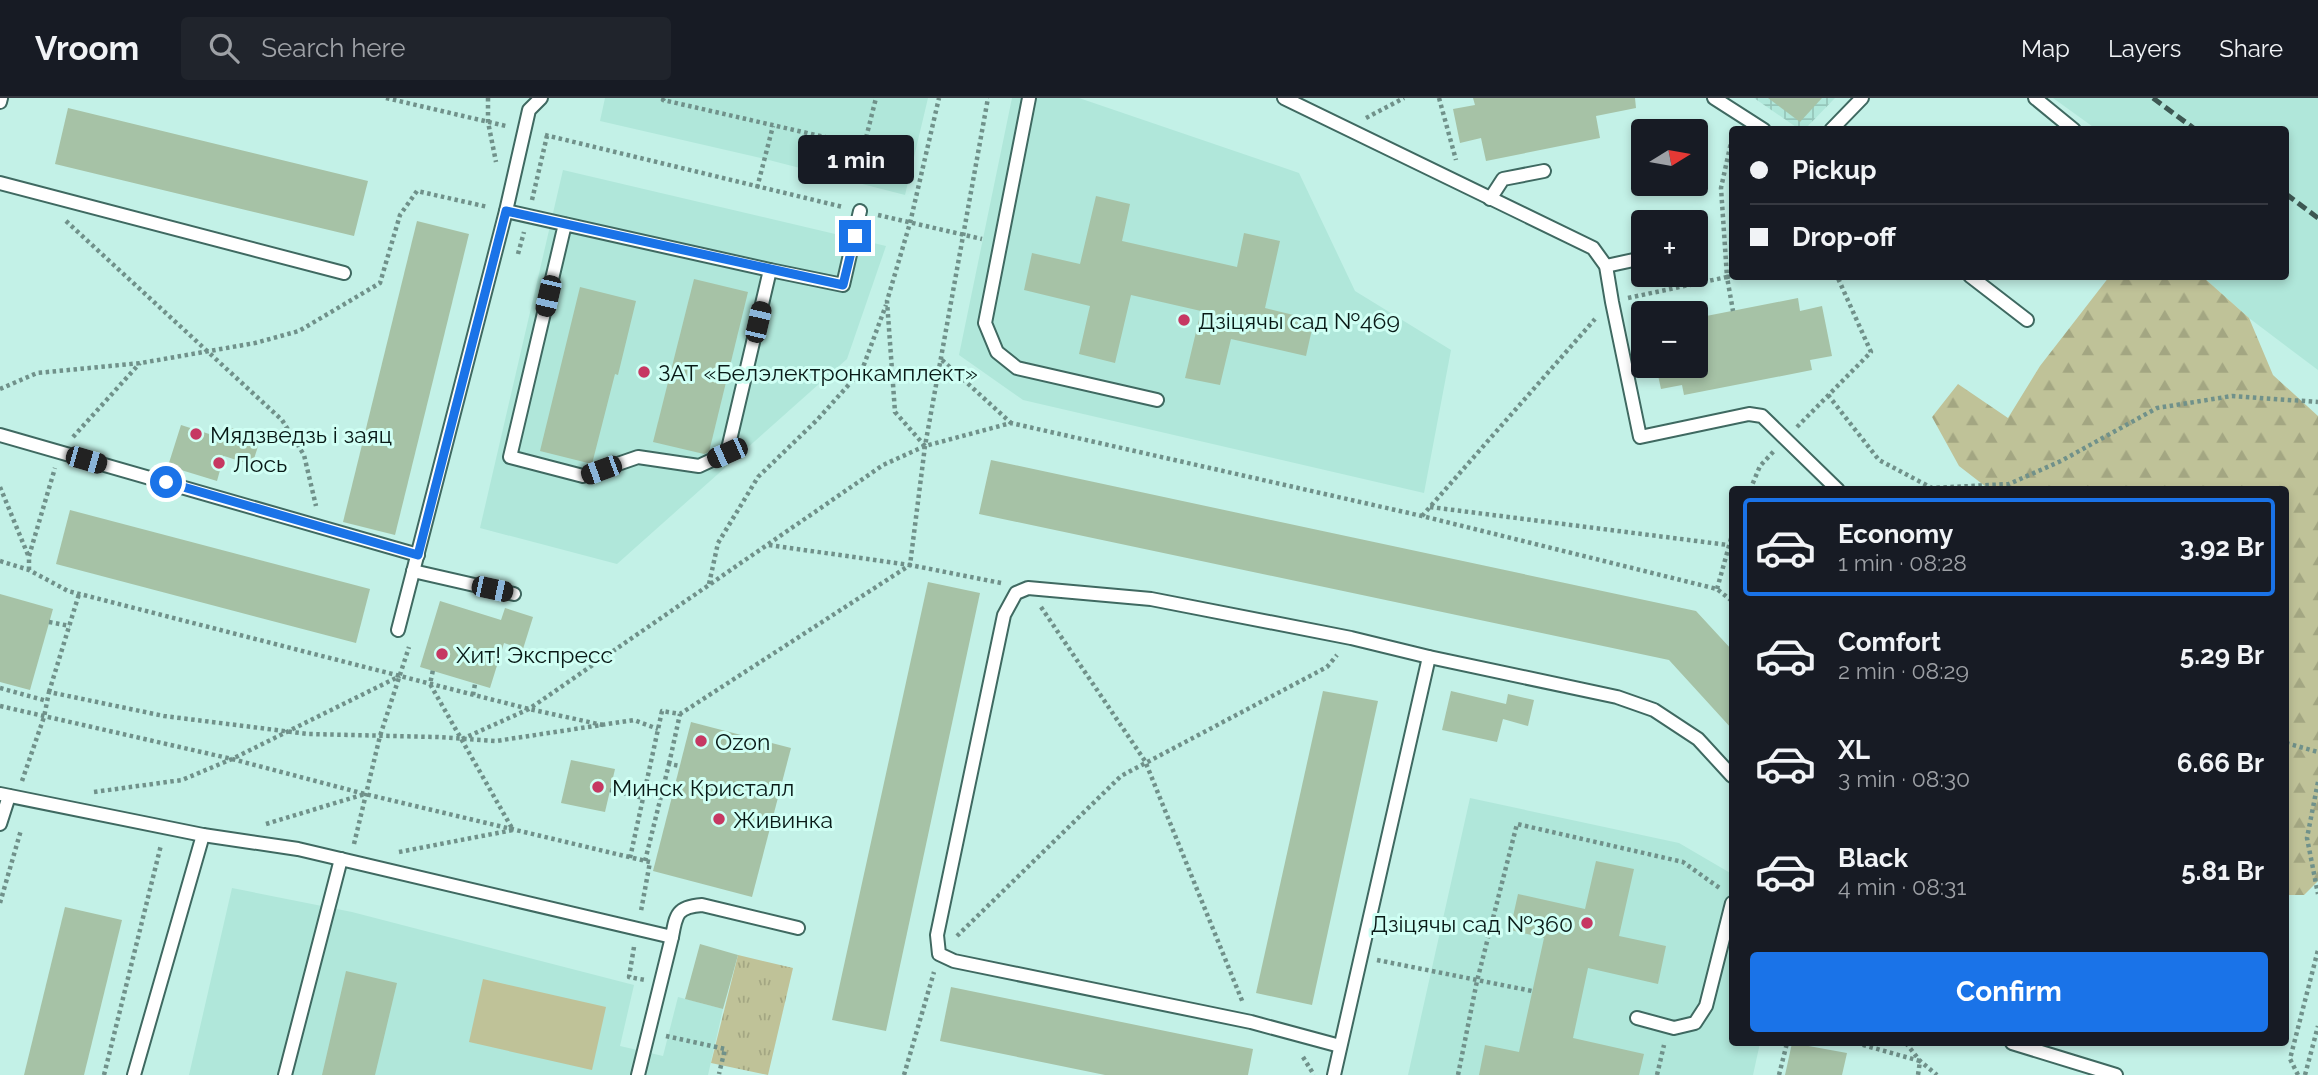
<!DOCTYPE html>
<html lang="en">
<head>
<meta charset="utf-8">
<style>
	:root { --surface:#171b24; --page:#20242c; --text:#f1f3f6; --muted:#9ea1a6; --line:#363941; --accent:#1a73e8 }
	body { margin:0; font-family:Raleway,sans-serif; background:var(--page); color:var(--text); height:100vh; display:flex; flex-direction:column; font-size:26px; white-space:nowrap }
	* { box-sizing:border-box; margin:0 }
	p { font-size:23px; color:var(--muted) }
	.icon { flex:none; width:38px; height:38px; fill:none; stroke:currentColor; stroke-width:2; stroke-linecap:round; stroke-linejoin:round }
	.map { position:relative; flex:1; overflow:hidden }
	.sheet { position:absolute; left:1729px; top:388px; width:560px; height:560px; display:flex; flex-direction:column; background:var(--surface); border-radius:7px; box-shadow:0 4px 10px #0003 }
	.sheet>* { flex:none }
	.top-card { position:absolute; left:1729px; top:28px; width:560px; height:154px; border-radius:7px; box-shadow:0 4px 10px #0003; display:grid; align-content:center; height:154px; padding:0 21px; background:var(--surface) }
	.needle { width:46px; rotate:79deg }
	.controls { position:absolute; left:1631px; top:21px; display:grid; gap:14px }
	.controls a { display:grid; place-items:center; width:77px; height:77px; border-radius:7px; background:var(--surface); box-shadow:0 4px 10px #0003; font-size:35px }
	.end { position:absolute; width:32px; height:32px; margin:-16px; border:9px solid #1a73e8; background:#fff; box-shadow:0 0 0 4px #fff }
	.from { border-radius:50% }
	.bubble { position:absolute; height:49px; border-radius:7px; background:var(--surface); box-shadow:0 4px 10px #0003; font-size:23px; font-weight:700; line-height:49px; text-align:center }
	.car { position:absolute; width:21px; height:42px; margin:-21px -10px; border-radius:9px; box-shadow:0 0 5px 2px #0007; background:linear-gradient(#222 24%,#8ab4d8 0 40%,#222 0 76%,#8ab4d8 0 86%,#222 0) }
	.top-card b { display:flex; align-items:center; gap:24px; height:66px; font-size:26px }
	.top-card b+b { border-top:2px solid var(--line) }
	.top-card i { width:18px; height:18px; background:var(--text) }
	ul { padding:12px 0 0; list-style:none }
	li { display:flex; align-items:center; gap:21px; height:98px; margin:0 14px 10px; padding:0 7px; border:4px solid transparent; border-radius:7px }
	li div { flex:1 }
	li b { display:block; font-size:26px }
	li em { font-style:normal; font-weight:700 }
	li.active { border-color:var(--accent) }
	li>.icon { width:63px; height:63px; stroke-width:1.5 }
	.action { display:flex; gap:14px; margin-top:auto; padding:14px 21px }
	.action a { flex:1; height:80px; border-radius:7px; background:var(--accent); color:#fff; font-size:28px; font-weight:700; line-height:80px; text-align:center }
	header { display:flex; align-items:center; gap:42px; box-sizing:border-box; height:98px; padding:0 35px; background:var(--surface); border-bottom:2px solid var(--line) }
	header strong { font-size:33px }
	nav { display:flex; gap:38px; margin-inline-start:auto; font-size:24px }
	.search { width:490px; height:63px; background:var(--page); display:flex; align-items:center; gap:18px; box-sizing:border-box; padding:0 24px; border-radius:7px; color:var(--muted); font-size:26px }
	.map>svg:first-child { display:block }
	.built { fill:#b0e7da }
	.industrial { fill:url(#industrial-grid) }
	.grass { fill:#bfc298 }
	.forest { fill:url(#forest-firs) }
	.park { fill:url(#park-tufts) }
	.building { fill:#a6c2a6 }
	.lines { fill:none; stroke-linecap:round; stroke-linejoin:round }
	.lane-casing { stroke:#3f6961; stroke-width:16 }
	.path { stroke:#70918a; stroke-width:4.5; stroke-dasharray:3.5 3.5; stroke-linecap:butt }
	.lane { stroke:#fff; stroke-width:12 }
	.rail { stroke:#3d5752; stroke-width:5; stroke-dasharray:10 5; stroke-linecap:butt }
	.route { stroke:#1a73e8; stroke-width:9 }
	.poi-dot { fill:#c63862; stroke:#d0fff4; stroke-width:2.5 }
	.labels { text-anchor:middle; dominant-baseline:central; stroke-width:6; stroke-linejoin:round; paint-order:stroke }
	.poi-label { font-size:23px; fill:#091a17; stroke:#d0fff4; text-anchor:start }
</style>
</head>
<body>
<header>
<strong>Vroom</strong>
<div class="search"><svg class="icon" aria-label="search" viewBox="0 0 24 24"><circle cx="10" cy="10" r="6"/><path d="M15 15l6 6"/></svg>Search here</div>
<nav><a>Map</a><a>Layers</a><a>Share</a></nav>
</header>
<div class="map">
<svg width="2318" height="977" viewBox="0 0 2318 977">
	<defs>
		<pattern id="industrial-grid" width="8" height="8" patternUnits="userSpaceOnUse" patternTransform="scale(1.75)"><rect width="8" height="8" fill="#b0e7da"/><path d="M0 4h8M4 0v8" fill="none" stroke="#96c6ba"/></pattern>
		<pattern id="forest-firs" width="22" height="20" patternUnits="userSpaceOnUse" patternTransform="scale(1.75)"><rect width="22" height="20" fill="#bfc298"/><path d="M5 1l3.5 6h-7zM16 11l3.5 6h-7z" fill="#a3a682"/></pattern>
		<pattern id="park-tufts" width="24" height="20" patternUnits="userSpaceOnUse" patternTransform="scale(1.75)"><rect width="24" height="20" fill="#bfc298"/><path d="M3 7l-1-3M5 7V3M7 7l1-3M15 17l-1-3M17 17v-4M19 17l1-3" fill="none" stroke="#a3a682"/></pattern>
	</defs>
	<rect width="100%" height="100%" fill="#c3f1e7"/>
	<g class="built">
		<polygon points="605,0 928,0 905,97 765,61 600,23"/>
		<polygon points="1012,0 1079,0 1299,75 1355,193 1451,252 1424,395 1023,302 959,257"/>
		<polygon points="2053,0 2318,0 2318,272 2249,220 2203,179 2286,178 2286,32 2096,31"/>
		<polygon points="563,72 886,148 847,261 617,466 480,430"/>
		<polygon points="1470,700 1679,745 1732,776 1732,945 1760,945 1753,977 1408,977"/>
		<polygon points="232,790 352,814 634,887 620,948 663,958 678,899 723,911 708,977 189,977"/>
	</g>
	<polygon class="industrial" points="1754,0 1835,0 1804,32 1799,31"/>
	<polygon class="grass" points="483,881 606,909 592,972 469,944"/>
	<polygon class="forest" points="2109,179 2203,179 2249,220 2273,277 2318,318 2318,783 2304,797 2286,797 2286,392 1990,392 1959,368 1932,319 1958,286 2008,320 2040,268"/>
	<polygon class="park" points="738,857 793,870 768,977 711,965"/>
	<g class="building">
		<polygon points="1473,0 1635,0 1636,10 1596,18 1600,40 1486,63 1481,40 1460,45 1453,11 1475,7"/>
		<polygon points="1768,0 1822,0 1800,24"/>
		<polygon points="68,10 368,83 354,138 55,66"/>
		<polygon points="1096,98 1130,106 1122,143 1237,169 1244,135 1280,143 1265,210 1314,222 1306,258 1231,241 1220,287 1185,280 1201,213 1131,197 1115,265 1079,256 1090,208 1024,192 1032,155 1080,166"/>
		<polygon points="417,123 469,136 395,437 343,424"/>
		<polygon points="694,181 748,194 709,354 704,356 653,344"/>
		<polygon points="580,189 636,203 618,277 615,276 592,366 540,353"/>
		<polygon points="1798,200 1800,213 1822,208 1832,258 1810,262 1812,272 1684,297 1682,287 1661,291 1656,268 1696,268 1696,220"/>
		<polygon points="181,327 228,342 232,330 261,339 252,367 224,358 217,383 168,368"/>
		<polygon points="991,362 1696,513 1732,552 1732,631 1669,562 979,416"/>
		<polygon points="70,412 370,491 356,545 56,466"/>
		<polygon points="928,484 980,495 886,933 832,922"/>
		<polygon points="0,496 53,511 30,592 0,584"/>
		<polygon points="440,503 501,522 505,510 533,519 523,551 504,545 490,590 420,569"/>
		<polygon points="1323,593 1378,603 1312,907 1256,895"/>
		<polygon points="1451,593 1506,606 1508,596 1534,602 1528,628 1503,621 1497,644 1442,632"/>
		<polygon points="691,624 791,650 752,799 653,773"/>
		<polygon points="571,662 615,671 605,714 561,705"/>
		<polygon points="1596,763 1634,771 1619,838 1666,848 1658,886 1588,870 1573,940 1644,956 1639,977 1479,977 1485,947 1519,954 1544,840 1510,832 1518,796 1585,811"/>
		<polygon points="65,809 122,822 84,977 24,977"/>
		<polygon points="700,846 738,857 723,911 685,901"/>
		<polygon points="346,873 397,885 375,977 322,977"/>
		<polygon points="951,889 1253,951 1248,977 1105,977 940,943"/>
		<polygon points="1792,945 1847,955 1842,977 1785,977"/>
	</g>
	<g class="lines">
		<defs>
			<g id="lane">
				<polyline points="1029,0 985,225 997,254 1017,270 1157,302"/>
				<polyline points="1284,0 1593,150 1606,168 1612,204 1640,339 1749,316 1762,318 1838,392"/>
				<polyline points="1714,0 1764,32"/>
				<polyline points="2035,0 2074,32"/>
				<polyline points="0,4 1,0"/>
				<polyline points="1831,32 1862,0"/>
				<polyline points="0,85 344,175"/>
				<polyline points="1490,101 1503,81 1544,73"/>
				<polyline points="506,113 770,172 727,355 699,368 638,359 583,378 510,359 565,126"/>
				<polyline points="1606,168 1643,160"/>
				<polyline points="770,172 843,187 860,113"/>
				<polyline points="1970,178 2027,222"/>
				<polyline points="0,337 418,457"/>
				<polyline points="413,473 514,496"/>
				<polyline points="398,532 506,113 529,12 541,0"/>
				<path d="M0,696l203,41 95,14 374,88c4,-23 5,-30 30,-32l96,23"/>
				<polyline points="0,726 9,698"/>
				<polyline points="1637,920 1674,930 1695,925 1706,908 1732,805"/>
				<polyline points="2012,945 2116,977"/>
				<polyline points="1340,948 1251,924 954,863 939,856 937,837 1004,517 1016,495 1028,490 1151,501 1351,540 1429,559 1617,599 1654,612 1698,641 1732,678"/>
				<polyline points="134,977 203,737"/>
				<polyline points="285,977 341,761"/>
				<polyline points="638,977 672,839"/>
				<polyline points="1334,977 1429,559"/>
			</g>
		</defs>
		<use href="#lane" class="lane-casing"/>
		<g class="path">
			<polyline points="386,0 506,28"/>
			<polyline points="488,0 488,24 496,64"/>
			<polyline points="664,0 663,2 864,48 876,0"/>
			<polyline points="1439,0 1456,62"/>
			<polyline points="1366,20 1404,0"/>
			<polyline points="545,37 843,109"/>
			<polyline points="1732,40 1721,90 1727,179 1732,178"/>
			<polyline points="757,90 773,28"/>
			<polyline points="532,102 547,38"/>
			<polyline points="878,117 982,141"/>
			<polyline points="66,123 282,322 304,357 316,408"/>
			<polyline points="518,156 524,134"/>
			<polyline points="1628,200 1727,179 1733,213"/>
			<polyline points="942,262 1011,325"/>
			<polyline points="0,291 37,275 141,265 255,245 299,233 380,185 400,117 417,93 488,109"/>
			<polyline points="1828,297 1879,362 1932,390 2009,386 2061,363 2157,310 2232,298 2318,304"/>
			<polyline points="1797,329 1871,254 1837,178"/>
			<polyline points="73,339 140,265"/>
			<polyline points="925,348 895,314 887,203 910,125 939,0"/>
			<polyline points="0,389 28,457"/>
			<polyline points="1750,392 1760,368 1774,353"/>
			<polyline points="1430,409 1728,447 1732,450"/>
			<polyline points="1422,418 1595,221"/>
			<polyline points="769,447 910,467 925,348 988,0"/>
			<polyline points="0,463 29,472 68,493 529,611 603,627"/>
			<polyline points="29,472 29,458 55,370"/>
			<polyline points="709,486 718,445 758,379 817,322 862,272 886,207"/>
			<polyline points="1717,491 1732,437"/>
			<polyline points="1041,509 1145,663 1243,905"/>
			<polyline points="49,524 70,528"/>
			<polyline points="0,590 47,603"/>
			<polyline points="49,594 79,496"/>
			<polyline points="473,597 475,586"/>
			<polyline points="0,608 232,661 365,696 650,764 641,813"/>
			<polyline points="462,641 529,611 883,367 925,348 1011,325 1422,418 1717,491 1732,503"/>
			<polyline points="2286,645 2318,654"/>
			<polyline points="669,666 680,616"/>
			<polyline points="22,683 44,619 49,594 164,618 308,636 437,639 496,643 634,622 658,631"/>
			<polyline points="2318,684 2307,740 2318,796"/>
			<polyline points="610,692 643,700"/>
			<polyline points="94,694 182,682 232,661 400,578"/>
			<polyline points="266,726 365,696"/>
			<polyline points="354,746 380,638 409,549"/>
			<polyline points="399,754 513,732 430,586 433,572"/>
			<polyline points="630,760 662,613 680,616 910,467 1001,485"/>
			<polyline points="645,763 669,666 680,668"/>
			<polyline points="0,805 21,732"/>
			<polyline points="957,838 1121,678 1327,569 1337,557"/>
			<polyline points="634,849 629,879 645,882"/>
			<polyline points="1377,862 1532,893"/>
			<polyline points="666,938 725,951 719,976"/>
			<polyline points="1856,945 1920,963 1918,977"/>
			<polyline points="1906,945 1920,963 1937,977"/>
			<polyline points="1303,959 1314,977"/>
			<polyline points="104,977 161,747"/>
			<polyline points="904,977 934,874"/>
			<polyline points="1458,977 1477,883 1517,726 1683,764 1721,791"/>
			<polyline points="1657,977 1664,947"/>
			<polyline points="1779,977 1787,945"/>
			<polyline points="2298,977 2290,961 2318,852"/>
			<polyline points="2305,977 2318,928"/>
		</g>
		<use href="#lane" class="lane"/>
		<g class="rail">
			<polyline points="2153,0 2196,32"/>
			<polyline points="2286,96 2318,120"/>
		</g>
	</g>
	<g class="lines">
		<polyline class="route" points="166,384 418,457 506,113 843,187 855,138"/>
	</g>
	<g class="poi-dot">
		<circle cx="1184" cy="222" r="7"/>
		<circle cx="644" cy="274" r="7"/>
		<circle cx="196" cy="336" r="7"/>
		<circle cx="219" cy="365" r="7"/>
		<circle cx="442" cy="556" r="7"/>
		<circle cx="701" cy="643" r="7"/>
		<circle cx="598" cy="689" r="7"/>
		<circle cx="719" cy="721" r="7"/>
		<circle cx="1587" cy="825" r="7"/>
	</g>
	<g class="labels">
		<g class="poi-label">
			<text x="1198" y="222">Дзіцячы сад №469</text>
			<text x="658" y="274">ЗАТ «Белэлектронкамплект»</text>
			<text x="210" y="336">Мядзведзь і заяц</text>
			<text x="233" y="365">Лось</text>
			<text x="456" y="556">Хит! Экспресс</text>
			<text x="715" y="643">Ozon</text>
			<text x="612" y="689">Минск Кристалл</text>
			<text x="733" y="721">Живинка</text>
			<text x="1573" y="825" text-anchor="end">Дзіцячы сад №360</text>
		</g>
	</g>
</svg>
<div class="controls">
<a><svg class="needle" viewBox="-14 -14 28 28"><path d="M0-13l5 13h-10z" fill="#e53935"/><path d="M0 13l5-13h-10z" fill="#9ea1a6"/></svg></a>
<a>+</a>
<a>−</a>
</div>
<i class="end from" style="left:166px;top:384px"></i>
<i class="end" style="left:855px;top:138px"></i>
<div class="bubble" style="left:798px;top:37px;width:116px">1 min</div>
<i class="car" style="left:548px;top:198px;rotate:193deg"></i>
<i class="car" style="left:758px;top:224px;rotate:13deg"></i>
<i class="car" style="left:727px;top:355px;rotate:246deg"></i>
<i class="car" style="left:86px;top:362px;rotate:106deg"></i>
<i class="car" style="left:601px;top:372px;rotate:250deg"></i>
<i class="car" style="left:492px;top:491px;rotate:102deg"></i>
<div class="top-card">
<b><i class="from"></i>Pickup</b>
<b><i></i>Drop-off</b>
</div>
<section class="sheet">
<ul>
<li class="active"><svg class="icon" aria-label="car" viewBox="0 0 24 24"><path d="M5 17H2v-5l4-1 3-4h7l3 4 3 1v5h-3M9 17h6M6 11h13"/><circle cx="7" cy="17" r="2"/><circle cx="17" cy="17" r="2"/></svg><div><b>Economy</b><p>1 min · 08:28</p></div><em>3.92 Br</em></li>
<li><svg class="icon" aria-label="car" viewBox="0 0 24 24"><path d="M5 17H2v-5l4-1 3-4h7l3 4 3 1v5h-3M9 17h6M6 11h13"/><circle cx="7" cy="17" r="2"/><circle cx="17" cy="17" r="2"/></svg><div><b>Comfort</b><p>2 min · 08:29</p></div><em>5.29 Br</em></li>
<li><svg class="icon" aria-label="car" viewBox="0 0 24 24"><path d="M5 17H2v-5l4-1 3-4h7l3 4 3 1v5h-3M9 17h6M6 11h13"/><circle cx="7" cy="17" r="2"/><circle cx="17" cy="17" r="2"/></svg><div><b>XL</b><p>3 min · 08:30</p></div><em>6.66 Br</em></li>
<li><svg class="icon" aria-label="car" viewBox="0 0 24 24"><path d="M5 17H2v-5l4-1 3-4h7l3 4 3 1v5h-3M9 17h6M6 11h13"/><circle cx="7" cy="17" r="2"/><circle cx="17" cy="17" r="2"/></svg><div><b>Black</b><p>4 min · 08:31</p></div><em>5.81 Br</em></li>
</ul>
<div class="action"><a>Confirm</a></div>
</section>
</div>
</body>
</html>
